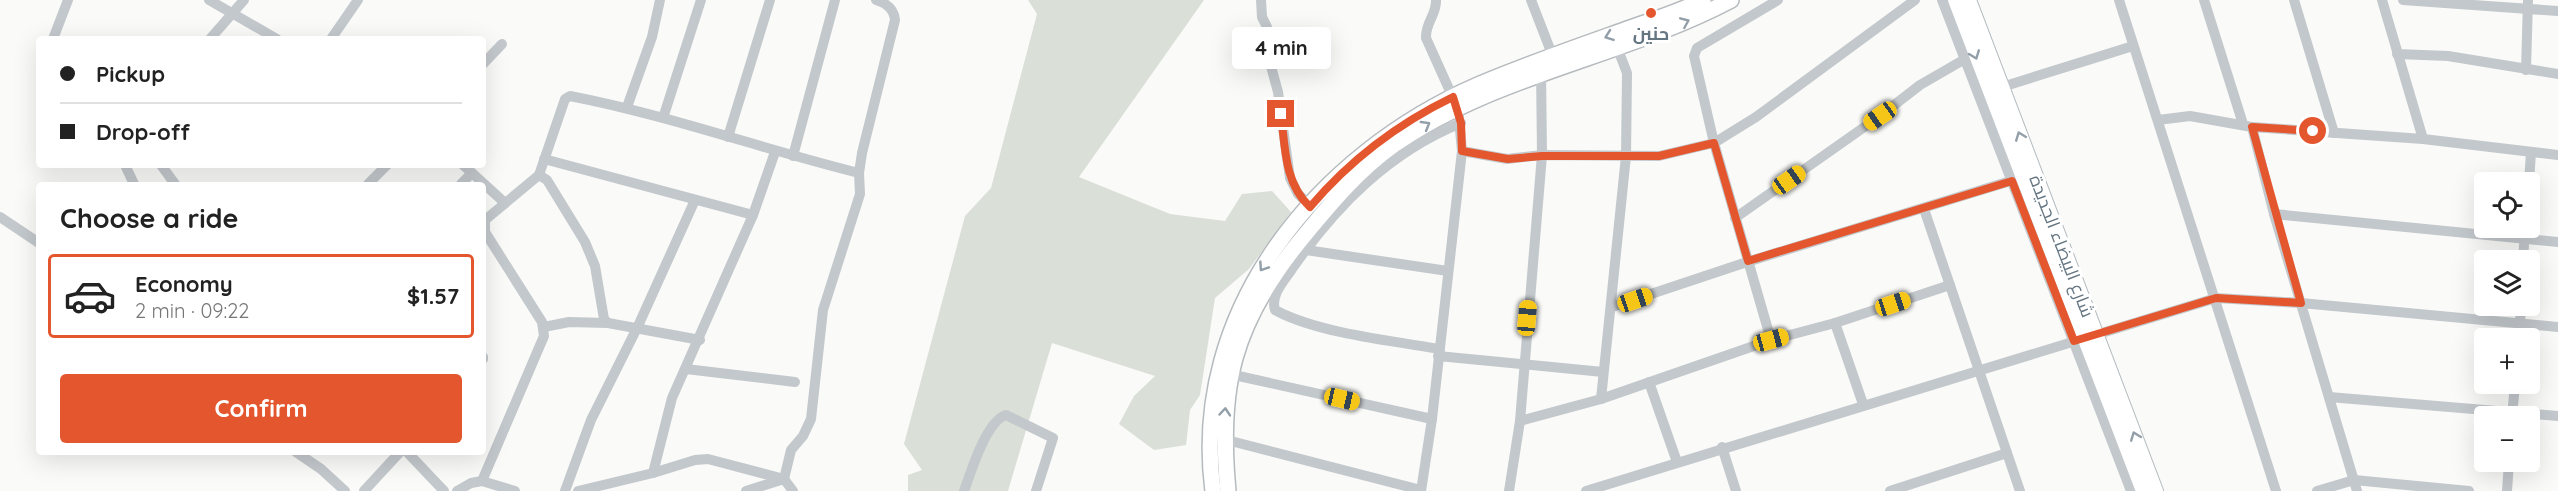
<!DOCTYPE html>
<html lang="en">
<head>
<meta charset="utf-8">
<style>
	:root { --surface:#fff; --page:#f6f6f6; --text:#222; --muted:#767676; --line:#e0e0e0; --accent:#e4572e }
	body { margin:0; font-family:Quicksand,Cairo,sans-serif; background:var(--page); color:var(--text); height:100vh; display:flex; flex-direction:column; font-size:22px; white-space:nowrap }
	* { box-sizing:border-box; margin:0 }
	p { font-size:20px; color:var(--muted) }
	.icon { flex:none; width:33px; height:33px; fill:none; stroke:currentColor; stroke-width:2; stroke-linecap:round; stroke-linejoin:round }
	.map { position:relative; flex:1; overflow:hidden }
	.sheet { position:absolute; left:36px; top:182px; width:450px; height:273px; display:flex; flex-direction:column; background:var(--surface); border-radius:6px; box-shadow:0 6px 24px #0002 }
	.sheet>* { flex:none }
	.banner { position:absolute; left:36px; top:36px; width:450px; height:132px; border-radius:6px; box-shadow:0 6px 24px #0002; display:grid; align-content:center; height:132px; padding:0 24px; background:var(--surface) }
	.fabs { position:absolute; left:2474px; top:172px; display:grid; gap:12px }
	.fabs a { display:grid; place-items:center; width:66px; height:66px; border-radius:6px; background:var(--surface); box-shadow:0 6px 24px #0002; font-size:30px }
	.end { position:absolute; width:27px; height:27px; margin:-14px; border:8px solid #e4572e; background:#fff; box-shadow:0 0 0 3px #fff }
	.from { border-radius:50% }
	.bubble { position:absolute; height:42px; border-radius:6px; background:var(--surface); box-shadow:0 6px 24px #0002; font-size:20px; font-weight:700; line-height:42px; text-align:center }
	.car { position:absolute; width:18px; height:36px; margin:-18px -9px; border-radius:8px; box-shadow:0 0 4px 2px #0007; background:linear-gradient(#f5c518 24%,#345 0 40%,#f5c518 0 76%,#345 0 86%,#f5c518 0) }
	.banner b { display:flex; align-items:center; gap:21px; height:57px; font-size:22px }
	.banner b+b { border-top:2px solid var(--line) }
	.banner i { width:15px; height:15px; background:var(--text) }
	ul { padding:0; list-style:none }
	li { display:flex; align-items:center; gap:18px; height:84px; margin:0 12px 9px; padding:0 12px; border:3px solid transparent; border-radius:6px }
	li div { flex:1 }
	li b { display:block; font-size:22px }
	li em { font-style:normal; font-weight:700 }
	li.selected { border-color:var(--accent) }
	li>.icon { width:54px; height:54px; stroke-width:1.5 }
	h2 { padding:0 24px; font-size:27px; line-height:72px }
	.cta { display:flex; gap:12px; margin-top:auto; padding:12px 24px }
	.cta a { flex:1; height:69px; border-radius:6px; background:var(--accent); color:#fff; font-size:24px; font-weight:700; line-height:69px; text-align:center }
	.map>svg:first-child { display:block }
	.green { fill:#dadfd7 }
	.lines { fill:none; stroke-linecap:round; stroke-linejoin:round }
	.secondary-casing { stroke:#b3babf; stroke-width:16 }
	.primary-casing { stroke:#b5babe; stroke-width:18 }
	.street { stroke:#c3c8cc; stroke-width:10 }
	.secondary { stroke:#fff; stroke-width:14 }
	.primary { stroke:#fff; stroke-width:15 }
	.oneway { stroke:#939fa8 }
	.route { stroke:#e4572e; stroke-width:8 }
	.poi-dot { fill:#e4572e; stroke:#fff; stroke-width:2 }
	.labels { text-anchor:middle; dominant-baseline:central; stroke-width:6; stroke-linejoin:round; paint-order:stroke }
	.poi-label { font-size:18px; font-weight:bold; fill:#657683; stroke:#fff }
	.street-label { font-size:18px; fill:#657683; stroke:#fff }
</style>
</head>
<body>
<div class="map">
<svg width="2558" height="491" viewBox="0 0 2558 491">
	<rect width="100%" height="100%" fill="#fafaf8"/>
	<polygon class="green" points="1028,0 1204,0 1079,177 1170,214 1225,221 1242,194 1272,191 1291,212 1249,269 1215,298 1200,395 1190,410 1186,445 1154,450 1119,424 1134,396 1155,376 1052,343 1008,491 908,491 908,475 922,470 904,444 965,216 991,188 1037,14"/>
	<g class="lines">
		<defs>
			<g id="secondary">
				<polyline points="1955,0 2143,491"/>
				<polyline points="1969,0 2156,491"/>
			</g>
			<g id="primary">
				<path d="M1213,491c-24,-182 106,-337 265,-406 47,-20 96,-37 144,-54 27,-10 55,-18 81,-31"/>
				<path d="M1228,491c-10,-104 5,-167 71,-249 29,-35 57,-70 95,-97 102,-71 229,-88 337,-145"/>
			</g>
		</defs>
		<use href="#secondary" class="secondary-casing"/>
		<use href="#primary" class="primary-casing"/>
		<g class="street">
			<polyline points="209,0 277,39"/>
			<polyline points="1261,0 1262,17 1267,27 1266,48 1278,92 1290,178 1298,194 1314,209"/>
			<polyline points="1531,0 1555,62"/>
			<polyline points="1942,0 2131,491"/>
			<polyline points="2119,0 2276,491"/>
			<polyline points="2204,0 2243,124"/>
			<polyline points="2294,0 2334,133"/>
			<polyline points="2382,0 2423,139"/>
			<polyline points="2403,0 2558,11"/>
			<polyline points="53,39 68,0"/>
			<polyline points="210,39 244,0"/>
			<polyline points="331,39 358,0"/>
			<polyline points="2397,54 2448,56 2558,74"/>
			<polyline points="483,64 502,44"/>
			<polyline points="2526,70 2528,0"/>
			<polyline points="2002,87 2133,46"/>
			<polyline points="627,107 652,37 660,0"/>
			<polyline points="663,118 701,0"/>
			<polyline points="2158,120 2190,116 2252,127 2423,139 2558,155"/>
			<polyline points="2252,127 2274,214 2357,491"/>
			<polyline points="728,137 770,0"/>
			<polyline points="1462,151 1507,159 1542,155 1659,156 1714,143 1756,117 1915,0"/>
			<polyline points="793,156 835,0"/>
			<polyline points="544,159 753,215"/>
			<polyline points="125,165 134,184"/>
			<polyline points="161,165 175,184"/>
			<polyline points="472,173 505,203"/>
			<polyline points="539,175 547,180 585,242 595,266 604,319 608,323 700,340"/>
			<polyline points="2529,183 2531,152"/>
			<polyline points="368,184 387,165"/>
			<polyline points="461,184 472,173 463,165"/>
			<polyline points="1924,209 2020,491"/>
			<polyline points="2274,214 2558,242"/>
			<polyline points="0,217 39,243"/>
			<polyline points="1735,218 1880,116 1920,85 1965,59"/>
			<polyline points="1306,250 1448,271"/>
			<polyline points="2523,261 2525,228"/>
			<polyline points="1612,307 1747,262 2017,179"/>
			<polyline points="1835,323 1863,404"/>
			<polyline points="544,327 569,322 608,323"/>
			<polyline points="2519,339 2521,306"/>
			<polyline points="1771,340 1714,143 1694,56 1697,48 1778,0"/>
			<path d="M1440,349c-48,-8 -123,-16 -165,-39 -5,-15 10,-30 17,-41 44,-63 97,-117 169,-146"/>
			<polyline points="1438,356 1603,372"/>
			<polyline points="483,357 483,359"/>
			<polyline points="686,369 795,382"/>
			<polyline points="1225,373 1432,419"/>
			<polyline points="1649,382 1677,462"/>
			<polyline points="2329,397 2558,416"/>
			<polyline points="1601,399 1626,156 1627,73 1617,47"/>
			<polyline points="2512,417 2515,384"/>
			<polyline points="1520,421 1601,399 1771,340 1835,323 1950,285"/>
			<polyline points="1223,439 1421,490"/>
			<polyline points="1722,447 1736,491"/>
			<polyline points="296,452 321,469 345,491"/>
			<polyline points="407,452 444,491"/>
			<polyline points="653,473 672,398 753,215 775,152"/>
			<path d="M482,481l62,-145 -2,-14 -57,-90v-12l54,-45 26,-76 5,-3c98,19 192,53 289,77"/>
			<polyline points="364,491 400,452"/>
			<polyline points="457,491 471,483 482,481 515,491"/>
			<polyline points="565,491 591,420 638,326 695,200"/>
			<polyline points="578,491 653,473 695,460 708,459 784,479 793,491"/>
			<path d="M746,491l38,-12 7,-29 12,-14 8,-17 12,-109 37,-116 -1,-21 3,-20 33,-133c-1,-11 -9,-17 -19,-20"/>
			<path d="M964,491c7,-19 22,-70 42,-76l47,23 -17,53"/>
			<path d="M1421,491l11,-72 30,-268 -4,-42 -32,-71c-1,-15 11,-24 10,-38"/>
			<polyline points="1509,491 1520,421 1542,155 1541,69"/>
			<polyline points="1586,491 2216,298 2301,303 2558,327"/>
			<polyline points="1890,491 2007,453"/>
			<polyline points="2317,491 2354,480 2469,491"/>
			<polyline points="2507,491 2509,462"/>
		</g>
		<use href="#secondary" class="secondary"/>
		<use href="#primary" class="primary"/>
	</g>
	<defs><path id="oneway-chevron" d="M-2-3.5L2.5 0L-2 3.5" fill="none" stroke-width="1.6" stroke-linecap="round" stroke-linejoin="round" transform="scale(1.5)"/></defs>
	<g class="oneway">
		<use href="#oneway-chevron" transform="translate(1685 22) rotate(-23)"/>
		<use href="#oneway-chevron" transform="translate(1609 36) rotate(160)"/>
		<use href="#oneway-chevron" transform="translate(1975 55) rotate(69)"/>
		<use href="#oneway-chevron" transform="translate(1426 125) rotate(-30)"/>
		<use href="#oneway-chevron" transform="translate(2020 136) rotate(-111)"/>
		<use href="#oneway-chevron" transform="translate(1263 267) rotate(124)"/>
		<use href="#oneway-chevron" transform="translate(1225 412) rotate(-85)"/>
		<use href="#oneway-chevron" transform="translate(2135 436) rotate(-111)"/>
	</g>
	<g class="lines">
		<path class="route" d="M1281,114c4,32 3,69 29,93 40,-47 87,-83 143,-110l8,26 1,28 46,8 34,-3h117l55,-13 34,118 264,-80 62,160 142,-43 85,5 -49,-176 61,4"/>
	</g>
	<circle class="poi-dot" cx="1651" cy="13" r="6"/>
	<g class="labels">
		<g class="poi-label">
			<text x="1651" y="33">حنين</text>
		</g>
		<g class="street-label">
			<text transform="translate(2062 246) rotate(69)">شارع البيضاء الجديدة</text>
		</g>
	</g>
</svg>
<div class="fabs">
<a><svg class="icon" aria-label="locate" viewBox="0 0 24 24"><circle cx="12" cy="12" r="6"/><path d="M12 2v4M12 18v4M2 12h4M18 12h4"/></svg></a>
<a><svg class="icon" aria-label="layers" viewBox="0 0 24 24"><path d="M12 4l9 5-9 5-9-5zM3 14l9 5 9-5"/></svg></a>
<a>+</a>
<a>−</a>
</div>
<i class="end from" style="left:2313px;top:131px"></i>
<i class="end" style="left:1281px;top:114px"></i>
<div class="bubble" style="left:1232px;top:27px;width:99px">4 min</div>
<i class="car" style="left:1880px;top:116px;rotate:235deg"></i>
<i class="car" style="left:1789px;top:180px;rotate:55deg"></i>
<i class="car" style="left:1635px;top:300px;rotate:71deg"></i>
<i class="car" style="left:1893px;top:304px;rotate:72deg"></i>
<i class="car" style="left:1527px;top:318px;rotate:5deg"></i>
<i class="car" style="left:1771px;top:340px;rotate:75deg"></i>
<i class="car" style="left:1342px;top:399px;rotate:103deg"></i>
<div class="banner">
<b><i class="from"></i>Pickup</b>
<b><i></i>Drop-off</b>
</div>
<section class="sheet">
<h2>Choose a ride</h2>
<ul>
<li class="selected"><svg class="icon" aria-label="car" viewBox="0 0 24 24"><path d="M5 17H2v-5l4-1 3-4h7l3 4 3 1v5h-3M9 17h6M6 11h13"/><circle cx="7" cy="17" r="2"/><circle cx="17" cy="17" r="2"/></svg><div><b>Economy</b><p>2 min · 09:22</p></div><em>$1.57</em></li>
</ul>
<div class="cta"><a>Confirm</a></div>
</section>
</div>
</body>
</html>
